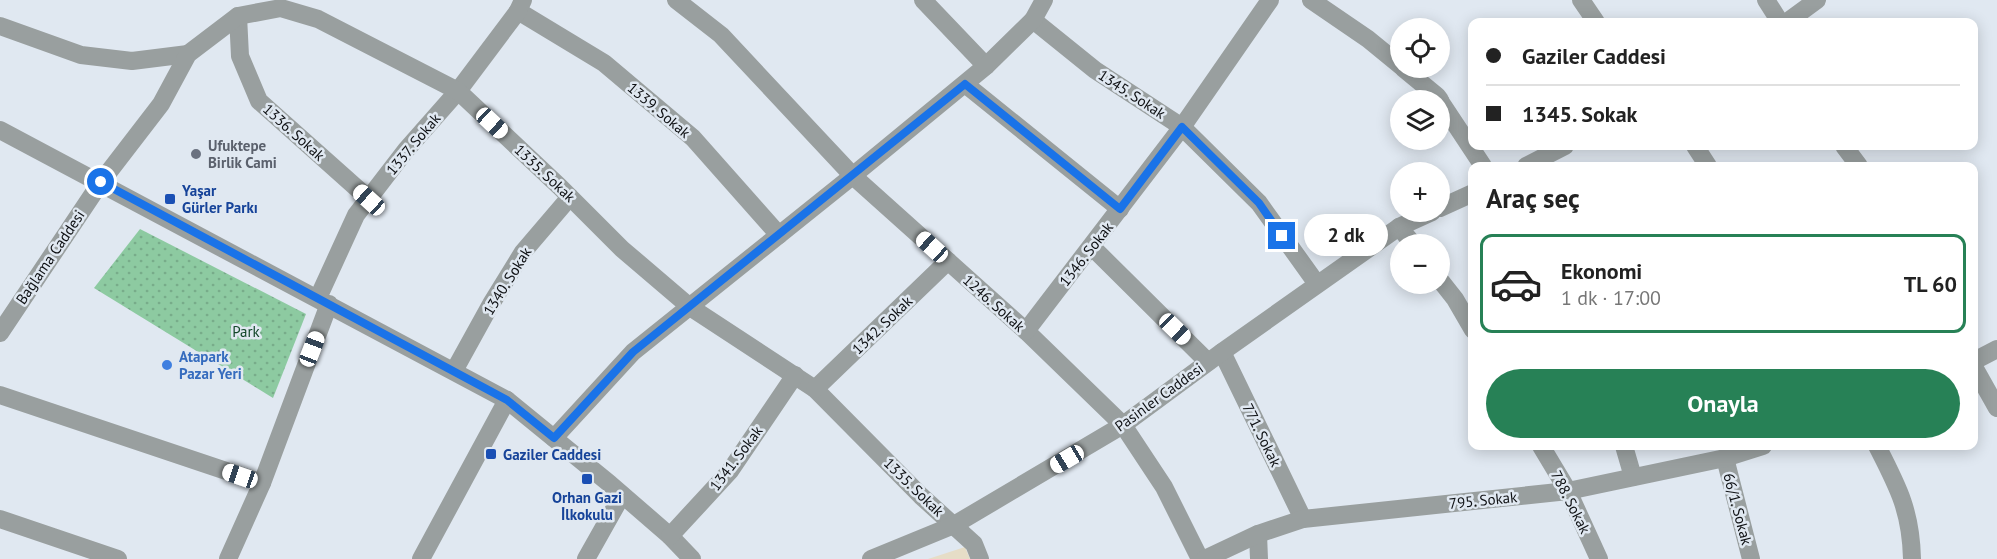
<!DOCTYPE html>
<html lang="tr">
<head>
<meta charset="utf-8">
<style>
	:root { --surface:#fff; --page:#f6f6f6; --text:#222; --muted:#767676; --line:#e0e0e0; --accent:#278156 }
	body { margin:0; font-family:"PT Sans",sans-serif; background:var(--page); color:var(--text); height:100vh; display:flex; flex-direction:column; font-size:22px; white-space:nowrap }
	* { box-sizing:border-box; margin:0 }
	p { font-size:20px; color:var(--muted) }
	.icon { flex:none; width:33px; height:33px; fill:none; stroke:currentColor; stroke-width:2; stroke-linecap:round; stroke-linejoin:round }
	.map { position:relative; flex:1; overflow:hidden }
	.sheet { position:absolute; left:1468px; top:162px; width:510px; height:288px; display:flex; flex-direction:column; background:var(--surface); border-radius:12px; box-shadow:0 3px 15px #0003 }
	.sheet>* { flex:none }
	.guide { position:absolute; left:1468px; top:18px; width:510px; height:132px; border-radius:12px; box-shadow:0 3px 15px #0003; display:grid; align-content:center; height:132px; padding:0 18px; background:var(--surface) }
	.fabs { position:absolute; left:1390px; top:18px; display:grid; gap:12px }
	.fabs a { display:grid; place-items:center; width:60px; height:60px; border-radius:50%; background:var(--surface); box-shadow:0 3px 15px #0003; font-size:30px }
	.end { position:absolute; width:27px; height:27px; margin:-14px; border:8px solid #1a73e8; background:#fff; box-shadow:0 0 0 3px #fff }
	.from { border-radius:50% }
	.bubble { position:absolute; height:42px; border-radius:21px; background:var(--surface); box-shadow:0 3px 15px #0003; font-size:20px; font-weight:700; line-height:42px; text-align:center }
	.car { position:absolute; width:18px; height:36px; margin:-18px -9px; border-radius:8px; box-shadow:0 0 4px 2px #0007; background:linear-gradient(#fff 24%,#345 0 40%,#fff 0 76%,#345 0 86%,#fff 0) }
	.guide b { display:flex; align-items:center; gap:21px; height:57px; font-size:22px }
	.guide b+b { border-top:2px solid var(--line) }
	.guide i { width:15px; height:15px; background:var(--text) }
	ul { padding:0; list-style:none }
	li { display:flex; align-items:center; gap:18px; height:99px; margin:0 12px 9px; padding:0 6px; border:3px solid transparent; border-radius:12px }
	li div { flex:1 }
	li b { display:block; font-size:22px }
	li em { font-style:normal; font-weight:700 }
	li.active { border-color:var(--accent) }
	li>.icon { width:54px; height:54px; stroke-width:1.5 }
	h2 { padding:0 18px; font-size:27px; line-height:72px }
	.button { display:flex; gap:12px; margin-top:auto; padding:12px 18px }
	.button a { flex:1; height:69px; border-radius:36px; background:var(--accent); color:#fff; font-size:24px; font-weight:700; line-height:69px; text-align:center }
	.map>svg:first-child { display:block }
	.education { fill:#e6ddc7 }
	.park { fill:url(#park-dots) }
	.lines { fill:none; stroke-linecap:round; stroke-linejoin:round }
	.minor { stroke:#999f9f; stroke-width:18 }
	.route { stroke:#1a73e8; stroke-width:8 }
	.worship-dot { fill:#6b7280; stroke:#e0e8f1; stroke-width:2 }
	.transit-dot { fill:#1a4fb4; stroke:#e0e8f1; stroke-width:2 }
	.shop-dot { fill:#3f7fe0; stroke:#e0e8f1; stroke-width:2 }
	.labels { text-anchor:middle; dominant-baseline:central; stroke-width:5; stroke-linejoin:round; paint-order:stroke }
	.street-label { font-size:15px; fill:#0e1013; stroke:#e0e8f1 }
	.worship-label { font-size:15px; font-weight:bold; fill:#5b616d; stroke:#e0e8f1; text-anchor:start }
	.transit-label { font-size:15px; font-weight:bold; fill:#164399; stroke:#e0e8f1; text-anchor:start }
	.park-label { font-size:15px; fill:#114629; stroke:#e0e8f1 }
	.shop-label { font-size:15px; font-weight:bold; fill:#366cbe; stroke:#e0e8f1; text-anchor:start }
</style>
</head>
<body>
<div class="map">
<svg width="1997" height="559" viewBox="0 0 1997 559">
	<defs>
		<pattern id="park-dots" width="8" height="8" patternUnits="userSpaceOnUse" patternTransform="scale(1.5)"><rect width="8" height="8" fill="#8dcaa1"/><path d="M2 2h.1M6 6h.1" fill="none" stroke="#78ac8a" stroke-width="1.8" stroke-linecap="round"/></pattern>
	</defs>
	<rect width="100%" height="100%" fill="#e0e8f1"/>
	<polygon class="education" points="965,547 970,559 928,559"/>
	<polygon class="park" points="140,229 306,314 273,398 94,288"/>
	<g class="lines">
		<g class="minor">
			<polyline points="676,0 721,35 853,176 1026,331 1123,425 1164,487 1200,559"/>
			<polyline points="923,0 986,66"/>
			<polyline points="1311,0 1368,39 1401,66"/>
			<polyline points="1581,0 1596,22"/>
			<polyline points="1766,0 1780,22"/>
			<polyline points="518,11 604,63 693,138 779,235"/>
			<polyline points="238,16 240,56 259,101 369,199"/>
			<polyline points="1033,20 1095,70 1182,127 1259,203 1317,284"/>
			<polyline points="1787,22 1817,0"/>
			<polyline points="0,26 81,55 132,61 188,54"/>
			<polyline points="1403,68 1437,96 1440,100"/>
			<polyline points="965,84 1120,209"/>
			<polyline points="1440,101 1483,166"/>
			<polyline points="0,130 507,400 610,484 670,536 692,559"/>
			<polyline points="1695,146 1708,166"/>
			<polyline points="1844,146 1859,166"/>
			<polyline points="1526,166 1565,146"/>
			<polyline points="1440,208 1473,193"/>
			<polyline points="1399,227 1413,244"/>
			<polyline points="1092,247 1208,362"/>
			<polyline points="1440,280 1455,299 1473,330"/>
			<polyline points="318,298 356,215 406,150 458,91 518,11 523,0"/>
			<polyline points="1026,331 1182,127 1270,0"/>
			<polyline points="0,333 101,182 161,104 188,54 238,16 281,8 318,19 458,91 560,187 622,249 690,307 815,389 921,496 974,544 980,559"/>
			<polyline points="1222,352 1303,519"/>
			<polyline points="1974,361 1997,349"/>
			<polyline points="1974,367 1997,408"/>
			<polyline points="454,371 491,304 523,252 570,197"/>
			<polyline points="815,389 948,261"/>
			<polyline points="0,395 262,483"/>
			<polyline points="554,438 633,352 845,182 986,66 1033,20 1044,0"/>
			<polyline points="1541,446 1568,491 1599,559"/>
			<polyline points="1624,446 1633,477"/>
			<path d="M1877,446c21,41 34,65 35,113"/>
			<polyline points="1725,458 1751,559"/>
			<polyline points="0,519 118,559"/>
			<polyline points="1258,534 1259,559"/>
			<polyline points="670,536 730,471 795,375"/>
			<polyline points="228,559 262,483 329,304"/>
			<polyline points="421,559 507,400"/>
			<polyline points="586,559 622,495"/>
			<polyline points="871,559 954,525 1123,425 1222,352 1399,227 1432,212"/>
			<polyline points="1205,559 1258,534 1303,519 1568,491 1725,458 1763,446"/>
		</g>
	</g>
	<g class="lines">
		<polyline class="route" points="101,182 507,400 554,438 633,352 965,84 1120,209 1182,127 1259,203 1282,236"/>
	</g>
	<circle class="worship-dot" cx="196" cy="154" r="6"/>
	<g class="transit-dot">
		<rect x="164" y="193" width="12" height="12" rx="3"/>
		<rect x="485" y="448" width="12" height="12" rx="3"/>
		<rect x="581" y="473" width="12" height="12" rx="3"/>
	</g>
	<circle class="shop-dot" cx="167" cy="365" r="6"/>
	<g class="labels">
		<g class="street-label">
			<text transform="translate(1132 94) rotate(33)">1345. Sokak</text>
			<text transform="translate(659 110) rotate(40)">1339. Sokak</text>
			<text transform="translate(294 132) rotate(42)">1336. Sokak</text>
			<text transform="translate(413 144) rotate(-50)">1337. Sokak</text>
			<text transform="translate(545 173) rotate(43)">1335. Sokak</text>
			<text transform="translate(1086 254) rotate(-52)">1346. Sokak</text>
			<text transform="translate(50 257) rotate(-56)">Bağlama Caddesi</text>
			<text transform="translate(507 281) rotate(-58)">1340. Sokak</text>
			<text transform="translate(994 303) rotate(42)">1246. Sokak</text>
			<text transform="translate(882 325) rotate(-44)">1342. Sokak</text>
			<text transform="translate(1159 397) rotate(-36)">Pasinler Caddesi</text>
			<text transform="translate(1262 435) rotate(64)">771. Sokak</text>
			<text transform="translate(736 458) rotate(-53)">1341. Sokak</text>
			<text transform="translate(914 487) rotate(44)">1335. Sokak</text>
			<text transform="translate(1483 500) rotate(-6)">795. Sokak</text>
			<text transform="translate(1571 502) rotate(63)">788. Sokak</text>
			<text transform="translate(1738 509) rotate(75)">66/1. Sokak</text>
		</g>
		<g class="worship-label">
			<text x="208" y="145">Ufuktepe<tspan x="208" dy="17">Birlik Cami</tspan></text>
		</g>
		<g class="transit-label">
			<text x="182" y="190">Yaşar<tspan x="182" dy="17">Gürler Parkı</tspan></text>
			<text x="503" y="454">Gaziler Caddesi</text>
			<text x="587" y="497" text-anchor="middle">Orhan Gazi<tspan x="587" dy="17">İlkokulu</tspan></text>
		</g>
		<g class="park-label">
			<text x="246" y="331">Park</text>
		</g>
		<g class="shop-label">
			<text x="179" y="356">Atapark<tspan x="179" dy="17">Pazar Yeri</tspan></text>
		</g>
	</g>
</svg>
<div class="fabs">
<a><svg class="icon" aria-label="locate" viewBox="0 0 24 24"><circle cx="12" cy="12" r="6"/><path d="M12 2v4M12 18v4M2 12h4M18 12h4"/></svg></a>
<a><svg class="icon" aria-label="layers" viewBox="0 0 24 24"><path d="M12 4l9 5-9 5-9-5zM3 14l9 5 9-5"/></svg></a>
<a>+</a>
<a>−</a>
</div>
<i class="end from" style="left:101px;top:182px"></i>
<i class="end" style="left:1282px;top:236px"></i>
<div class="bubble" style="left:1304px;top:214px;width:84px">2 dk</div>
<i class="car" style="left:492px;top:123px;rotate:133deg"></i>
<i class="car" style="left:369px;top:200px;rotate:312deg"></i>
<i class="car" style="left:932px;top:247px;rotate:312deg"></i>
<i class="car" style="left:1175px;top:329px;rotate:134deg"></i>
<i class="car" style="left:312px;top:349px;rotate:21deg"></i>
<i class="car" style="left:1067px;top:459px;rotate:239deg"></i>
<i class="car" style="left:240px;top:476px;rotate:289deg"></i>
<div class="guide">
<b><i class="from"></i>Gaziler Caddesi</b>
<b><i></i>1345. Sokak</b>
</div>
<section class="sheet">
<h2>Araç seç</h2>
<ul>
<li class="active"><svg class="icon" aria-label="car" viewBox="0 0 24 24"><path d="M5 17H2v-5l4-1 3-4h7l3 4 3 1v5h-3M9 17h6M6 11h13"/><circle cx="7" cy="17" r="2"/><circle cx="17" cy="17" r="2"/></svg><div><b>Ekonomi</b><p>1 dk · 17:00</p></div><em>TL 60</em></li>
</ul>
<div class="button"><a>Onayla</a></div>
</section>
</div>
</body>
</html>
